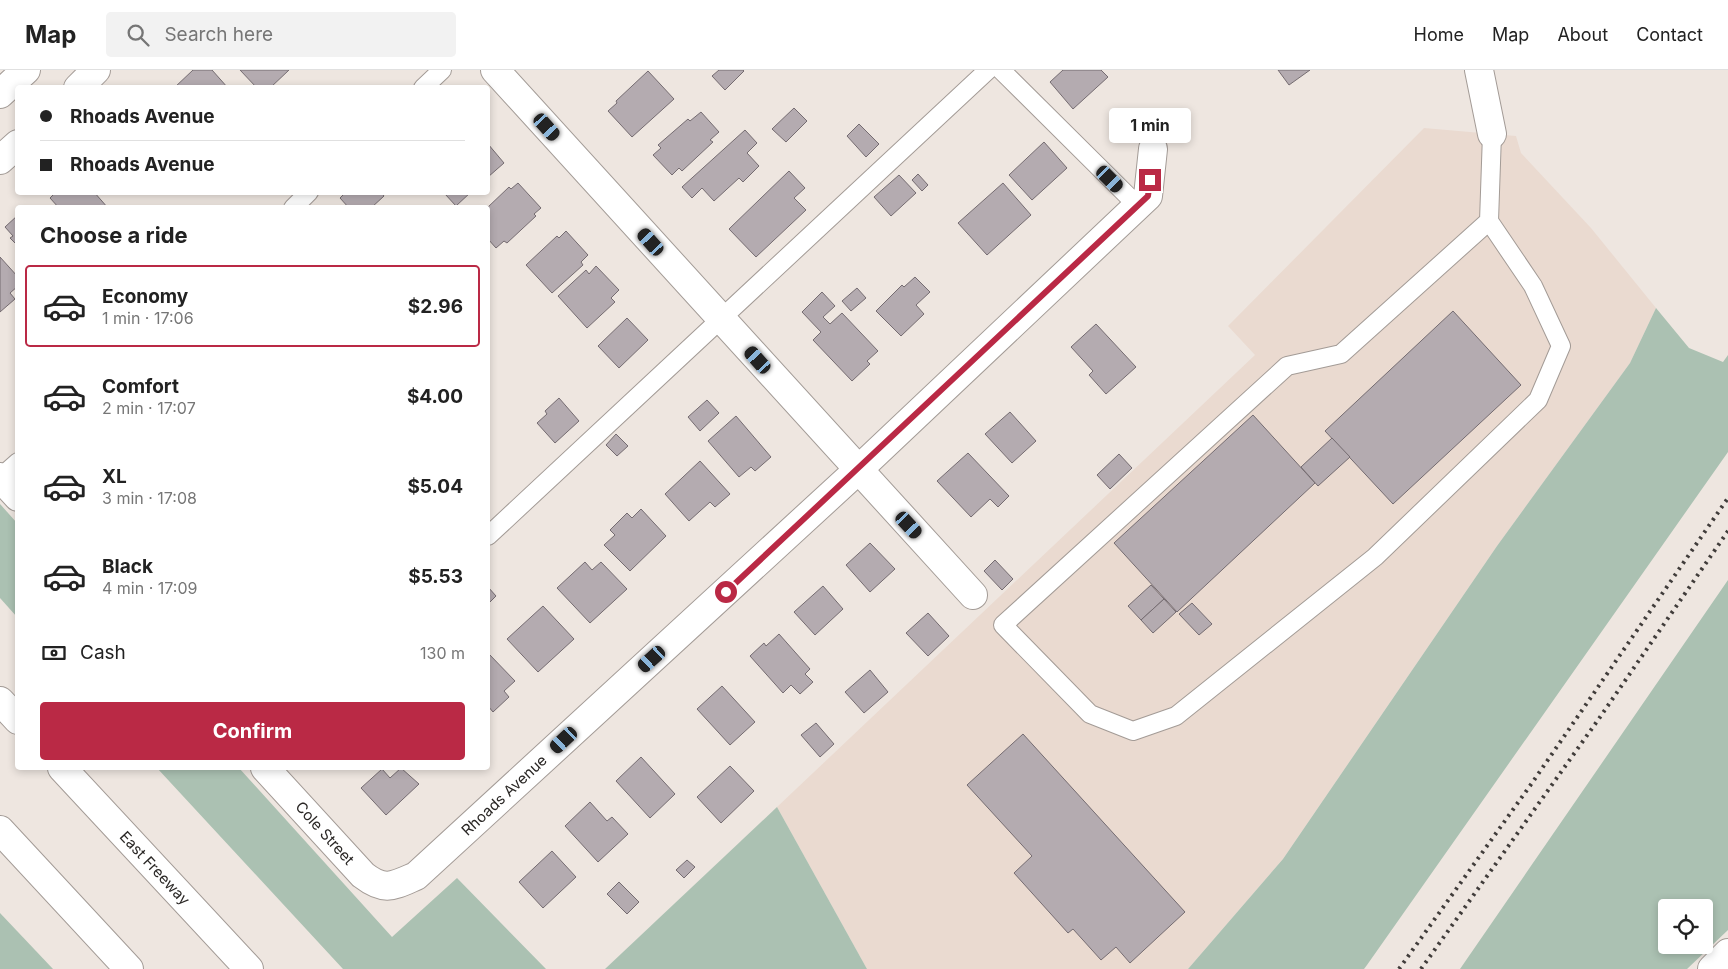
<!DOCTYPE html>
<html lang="en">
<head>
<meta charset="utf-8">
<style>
	:root { --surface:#fff; --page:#f2f2f2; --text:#222; --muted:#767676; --line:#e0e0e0; --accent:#ba2945 }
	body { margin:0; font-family:Inter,sans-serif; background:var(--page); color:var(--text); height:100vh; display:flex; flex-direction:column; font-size:19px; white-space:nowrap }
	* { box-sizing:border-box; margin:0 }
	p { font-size:16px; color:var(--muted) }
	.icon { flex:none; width:28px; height:28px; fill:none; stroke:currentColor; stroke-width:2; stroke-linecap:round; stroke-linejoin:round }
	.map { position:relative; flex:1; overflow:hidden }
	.panel { position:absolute; left:15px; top:135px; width:475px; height:565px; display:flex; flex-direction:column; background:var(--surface); border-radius:5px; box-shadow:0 2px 8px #0003 }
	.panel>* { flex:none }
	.hud { position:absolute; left:15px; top:15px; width:475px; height:110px; border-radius:5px; box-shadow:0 2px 8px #0003; display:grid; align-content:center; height:110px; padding:0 25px; background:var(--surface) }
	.tools { position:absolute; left:1658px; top:829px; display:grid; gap:10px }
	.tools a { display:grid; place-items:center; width:55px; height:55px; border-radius:5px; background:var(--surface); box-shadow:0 2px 8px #0003; font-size:25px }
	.end { position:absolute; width:22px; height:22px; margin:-11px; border:6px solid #ba2945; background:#fff; box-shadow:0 0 0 2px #fff }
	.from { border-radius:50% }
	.bubble { position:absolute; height:35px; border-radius:5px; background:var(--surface); box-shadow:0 2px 8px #0003; font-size:16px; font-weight:700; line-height:35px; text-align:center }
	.car { position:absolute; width:15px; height:30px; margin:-15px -8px; border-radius:6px; box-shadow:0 0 4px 1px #0007; background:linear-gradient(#222 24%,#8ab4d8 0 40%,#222 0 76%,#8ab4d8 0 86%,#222 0) }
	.hud b { display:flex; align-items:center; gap:18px; height:48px; font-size:19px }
	.hud b+b { border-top:1px solid var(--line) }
	.hud i { width:12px; height:12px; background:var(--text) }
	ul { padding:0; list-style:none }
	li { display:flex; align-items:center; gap:15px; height:82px; margin:0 10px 8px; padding:0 15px; border:2px solid transparent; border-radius:5px }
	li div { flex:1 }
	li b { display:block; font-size:19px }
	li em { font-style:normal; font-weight:700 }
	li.current { border-color:var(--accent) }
	li>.icon { width:45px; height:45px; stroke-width:1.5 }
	h2 { padding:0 25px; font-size:22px; line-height:60px }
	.pay { display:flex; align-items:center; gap:12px; height:55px; padding:0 25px; font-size:19px }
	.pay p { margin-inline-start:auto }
	.cta { display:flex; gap:10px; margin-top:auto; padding:10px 25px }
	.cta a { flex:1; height:58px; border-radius:5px; background:var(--accent); color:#fff; font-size:20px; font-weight:700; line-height:58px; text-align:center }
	header { display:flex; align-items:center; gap:30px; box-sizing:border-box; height:70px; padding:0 25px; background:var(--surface); border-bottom:1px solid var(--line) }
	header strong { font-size:24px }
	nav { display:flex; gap:28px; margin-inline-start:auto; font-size:18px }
	.search { width:350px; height:45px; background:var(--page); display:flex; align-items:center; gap:12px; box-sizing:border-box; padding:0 18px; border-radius:5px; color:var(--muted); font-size:19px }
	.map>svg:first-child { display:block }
	.built { fill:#eadad0 }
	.green { fill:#abc1b2; fill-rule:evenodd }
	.building { fill:#b4abb0; stroke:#756c71 }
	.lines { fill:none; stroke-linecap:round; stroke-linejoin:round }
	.lane-casing { stroke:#a39b96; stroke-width:20 }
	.street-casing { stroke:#a39b96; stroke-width:30 }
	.secondary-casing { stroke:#a39b96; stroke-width:30 }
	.highway-casing { stroke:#a39b96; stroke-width:30 }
	.lane { stroke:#fff; stroke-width:18 }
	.street { stroke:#fff; stroke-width:28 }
	.secondary { stroke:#fff; stroke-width:28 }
	.highway { stroke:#fff; stroke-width:28 }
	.rail { stroke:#403c3a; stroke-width:4; stroke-dasharray:2.5 5; stroke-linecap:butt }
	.route { stroke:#ba2945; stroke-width:6 }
	.labels { text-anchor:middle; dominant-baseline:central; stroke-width:5; stroke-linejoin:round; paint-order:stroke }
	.street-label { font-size:15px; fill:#2a2725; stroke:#fff }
</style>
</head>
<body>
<header>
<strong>Map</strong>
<div class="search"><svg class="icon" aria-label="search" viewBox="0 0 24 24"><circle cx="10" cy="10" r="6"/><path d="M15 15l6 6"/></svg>Search here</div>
<nav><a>Home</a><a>Map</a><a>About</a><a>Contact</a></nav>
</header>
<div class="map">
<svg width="1728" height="899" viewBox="0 0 1728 899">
	<rect width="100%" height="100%" fill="#eee6e0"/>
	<polygon class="built" points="1424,58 1516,66 1521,83 1591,158 1656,238 1630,293 1497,476 1283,789 1188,899 867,899 777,737 1255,285 1228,256"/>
	<g class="green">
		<polygon points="1656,238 1689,278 1723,292 1728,285 1728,382 1367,895 1364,899 1188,899 1283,789 1497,476 1630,293"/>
		<polygon points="0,434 17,453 17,547 0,528"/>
		<path d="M1728,510v350l-41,39h-227zM1666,838h38v37h-38z"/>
		<polygon points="157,698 239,698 392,867 457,808 546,899 343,899"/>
		<polygon points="777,737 867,899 605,899"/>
		<polygon points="0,843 53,899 0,899"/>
	</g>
	<g class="building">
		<polygon points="193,0 212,0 228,18 174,18"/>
		<polygon points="240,0 289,0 270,18 257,18"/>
		<polygon points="719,0 743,0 744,1 725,20 712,6"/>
		<polygon points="1063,0 1101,0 1108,7 1073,39 1050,12"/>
		<polygon points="1278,0 1310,0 1289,15"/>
		<polygon points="648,1 674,29 632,67 608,41 617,33 616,31"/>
		<polygon points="794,38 807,51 786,72 772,59"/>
		<polygon points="701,42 719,62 710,70 713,72 682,101 679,98 672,105 653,85 661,78 658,75 688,49 690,51"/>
		<polygon points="859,54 879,74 866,87 847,66"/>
		<polygon points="745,60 757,73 747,83 759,96 743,112 739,108 714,131 702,118 692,128 682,117"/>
		<polygon points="1044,72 1067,98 1032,130 1009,105"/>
		<polygon points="488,74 504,93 488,107"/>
		<polygon points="789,101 805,118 794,128 806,140 756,187 729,159"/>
		<polygon points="918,104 928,115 922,121 912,110"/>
		<polygon points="899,105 916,123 891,146 874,127"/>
		<polygon points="518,113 541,138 534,144 536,146 507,173 504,171 496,178 488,169 487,138 509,117 511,119"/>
		<polygon points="1003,113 1031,145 987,185 958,153"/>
		<polygon points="56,122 94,122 108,138 59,138 50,128"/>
		<polygon points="346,122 381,122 384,126 371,138 349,138 340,128"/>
		<polygon points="447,122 471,122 456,136 445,124"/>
		<polygon points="18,145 18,176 10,168 13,166 5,157"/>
		<polygon points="566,161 588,185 581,192 583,195 552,223 526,195 557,166 559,168"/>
		<polygon points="0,187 18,207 18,216 10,223 15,229 0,242"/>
		<polygon points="596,196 619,220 611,228 615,232 587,258 558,226 586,200 589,204"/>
		<polygon points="915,207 930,222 916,235 924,244 901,266 876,241 902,215 904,217"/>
		<polygon points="857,218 866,228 851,241 842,231"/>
		<polygon points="822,222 835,236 823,247 830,254 842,243 878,281 867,291 870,294 852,311 813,270 821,262 802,242"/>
		<polygon points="1453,241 1521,315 1393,434 1325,361"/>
		<polygon points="627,248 648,270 619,298 598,276"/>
		<polygon points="1096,254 1136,297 1106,324 1089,305 1093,301 1071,277"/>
		<polygon points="559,328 579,351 555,373 537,353 547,344 545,341"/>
		<polygon points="707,330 719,343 700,361 688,347"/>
		<polygon points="1010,342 1036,371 1012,393 985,364"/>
		<polygon points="1253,345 1315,413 1177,542 1114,473"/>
		<polygon points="736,346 771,387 755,401 751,397 739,407 708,371"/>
		<polygon points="616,364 628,376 617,386 606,375"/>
		<polygon points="1332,368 1350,387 1318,416 1301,397"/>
		<polygon points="968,383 1009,426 998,437 990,429 971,447 937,411"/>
		<polygon points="1119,384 1132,398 1110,419 1097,405"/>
		<polygon points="700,391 730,424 715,437 710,432 689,451 665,424"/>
		<polygon points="641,439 666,466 630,501 604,475 615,465 610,460 627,443 632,448"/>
		<polygon points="870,473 895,499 870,522 846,495"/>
		<polygon points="995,490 1013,509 1002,520 984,501"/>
		<polygon points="585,492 592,500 601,492 627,519 590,553 557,518"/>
		<polygon points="1151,515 1164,529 1141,550 1128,536"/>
		<polygon points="823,516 843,539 815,565 794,542"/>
		<polygon points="488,517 496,526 488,534"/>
		<polygon points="1164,529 1176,542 1153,563 1141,550"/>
		<polygon points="1192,533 1212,554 1199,565 1179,544"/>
		<polygon points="543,536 574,569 538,602 507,569"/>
		<polygon points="928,543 949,566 928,586 906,563"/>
		<polygon points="779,564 810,599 805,604 813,612 800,624 791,615 783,623 750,586 764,573 766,576"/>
		<polygon points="488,583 515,611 504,621 509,627 493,642 488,636"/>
		<polygon points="870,600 888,622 864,643 845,622"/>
		<polygon points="722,616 755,652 730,675 697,639"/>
		<polygon points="816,653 834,674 820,687 801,665"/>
		<polygon points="1023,664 1185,842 1130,893 1116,877 1101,890 1073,859 1068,863 1014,803 1032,786 967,715"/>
		<polygon points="641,687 675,724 650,748 616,711"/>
		<polygon points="730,696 754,721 721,753 697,727"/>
		<polygon points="401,698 419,714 386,745 361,718 382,699 390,708"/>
		<polygon points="590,732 607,751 612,747 628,764 598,792 565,756"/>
		<polygon points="552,781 576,807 543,838 519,812"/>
		<polygon points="687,790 695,797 684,808 676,800"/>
		<polygon points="619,812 639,832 627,844 607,824"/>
	</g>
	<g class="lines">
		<defs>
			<g id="lane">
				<polyline points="1001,0 1138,136"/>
				<polyline points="423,18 442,0"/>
				<polyline points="293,138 309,122"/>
				<polyline points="1489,151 1533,216 1561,276 1538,330 1375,487 1176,646 1133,661 1090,644 1003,555 1287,296 1341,284 1489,151 1492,64"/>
				<polyline points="0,408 18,392"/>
				<polyline points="488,466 988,0"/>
			</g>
			<g id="street">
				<polyline points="495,0 973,525"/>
				<polyline points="1479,0 1492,64"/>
				<polyline points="78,18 96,0"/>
				<polyline points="0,24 26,0"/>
				<polyline points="0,90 18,74"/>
				<polyline points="0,407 18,427"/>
				<path d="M265,698l98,107c22,17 30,11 53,1l442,-406 290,-274 5,-47"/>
			</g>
			<polyline id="secondary" points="1712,899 1728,883"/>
			<g id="highway">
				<polyline points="0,631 18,650"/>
				<polyline points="62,698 249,899"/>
				<polyline points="0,760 129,899"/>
			</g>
		</defs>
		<use href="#lane" class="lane-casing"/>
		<use href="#street" class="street-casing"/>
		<use href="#secondary" class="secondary-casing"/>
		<use href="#highway" class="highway-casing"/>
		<use href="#lane" class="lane"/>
		<use href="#street" class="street"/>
		<use href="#secondary" class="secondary"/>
		<use href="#highway" class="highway"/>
		<g class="rail">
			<polyline points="1399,899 1532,713 1728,428"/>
			<polyline points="1421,899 1598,650 1728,461"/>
		</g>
	</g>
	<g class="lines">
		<polyline class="route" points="726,522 1148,126 1150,110"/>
	</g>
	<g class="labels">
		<g class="street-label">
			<text transform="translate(504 725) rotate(-43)">Rhoads Avenue</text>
			<text transform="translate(325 763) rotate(48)">Cole Street</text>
			<text transform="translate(155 798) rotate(47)">East Freeway</text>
		</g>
	</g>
</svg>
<div class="tools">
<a><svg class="icon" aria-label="locate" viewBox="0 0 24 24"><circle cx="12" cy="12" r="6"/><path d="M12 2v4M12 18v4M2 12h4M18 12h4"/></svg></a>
</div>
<i class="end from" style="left:726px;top:522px"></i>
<i class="end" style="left:1150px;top:110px"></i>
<div class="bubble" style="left:1109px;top:38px;width:82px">1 min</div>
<i class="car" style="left:547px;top:57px;rotate:138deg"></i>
<i class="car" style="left:1110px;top:109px;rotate:135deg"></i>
<i class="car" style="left:651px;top:172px;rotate:318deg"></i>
<i class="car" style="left:758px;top:290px;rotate:318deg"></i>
<i class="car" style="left:909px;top:455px;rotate:137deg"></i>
<i class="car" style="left:652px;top:589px;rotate:228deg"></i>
<i class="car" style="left:564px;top:670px;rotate:227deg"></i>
<div class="hud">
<b><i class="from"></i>Rhoads Avenue</b>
<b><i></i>Rhoads Avenue</b>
</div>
<section class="panel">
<h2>Choose a ride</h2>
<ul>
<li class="current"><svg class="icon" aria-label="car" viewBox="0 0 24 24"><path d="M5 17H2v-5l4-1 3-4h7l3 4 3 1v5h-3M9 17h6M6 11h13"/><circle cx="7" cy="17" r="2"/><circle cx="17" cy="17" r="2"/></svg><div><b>Economy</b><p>1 min · 17:06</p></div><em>$2.96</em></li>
<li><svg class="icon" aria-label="car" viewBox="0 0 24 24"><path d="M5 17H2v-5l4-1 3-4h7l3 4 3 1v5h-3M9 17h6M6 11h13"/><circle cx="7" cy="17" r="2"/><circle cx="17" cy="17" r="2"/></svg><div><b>Comfort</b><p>2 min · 17:07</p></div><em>$4.00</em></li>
<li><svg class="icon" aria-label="car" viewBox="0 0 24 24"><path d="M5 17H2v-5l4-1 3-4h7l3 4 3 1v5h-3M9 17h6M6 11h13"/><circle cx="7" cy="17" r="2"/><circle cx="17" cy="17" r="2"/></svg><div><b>XL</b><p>3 min · 17:08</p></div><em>$5.04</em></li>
<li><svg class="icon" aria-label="car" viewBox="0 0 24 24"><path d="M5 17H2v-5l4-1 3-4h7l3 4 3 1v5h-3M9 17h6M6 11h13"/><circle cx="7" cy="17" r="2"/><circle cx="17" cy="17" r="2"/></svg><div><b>Black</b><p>4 min · 17:09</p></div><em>$5.53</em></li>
</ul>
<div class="pay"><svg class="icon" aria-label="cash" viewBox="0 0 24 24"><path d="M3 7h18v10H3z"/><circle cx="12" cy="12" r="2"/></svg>Cash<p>130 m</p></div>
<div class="cta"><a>Confirm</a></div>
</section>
</div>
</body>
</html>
